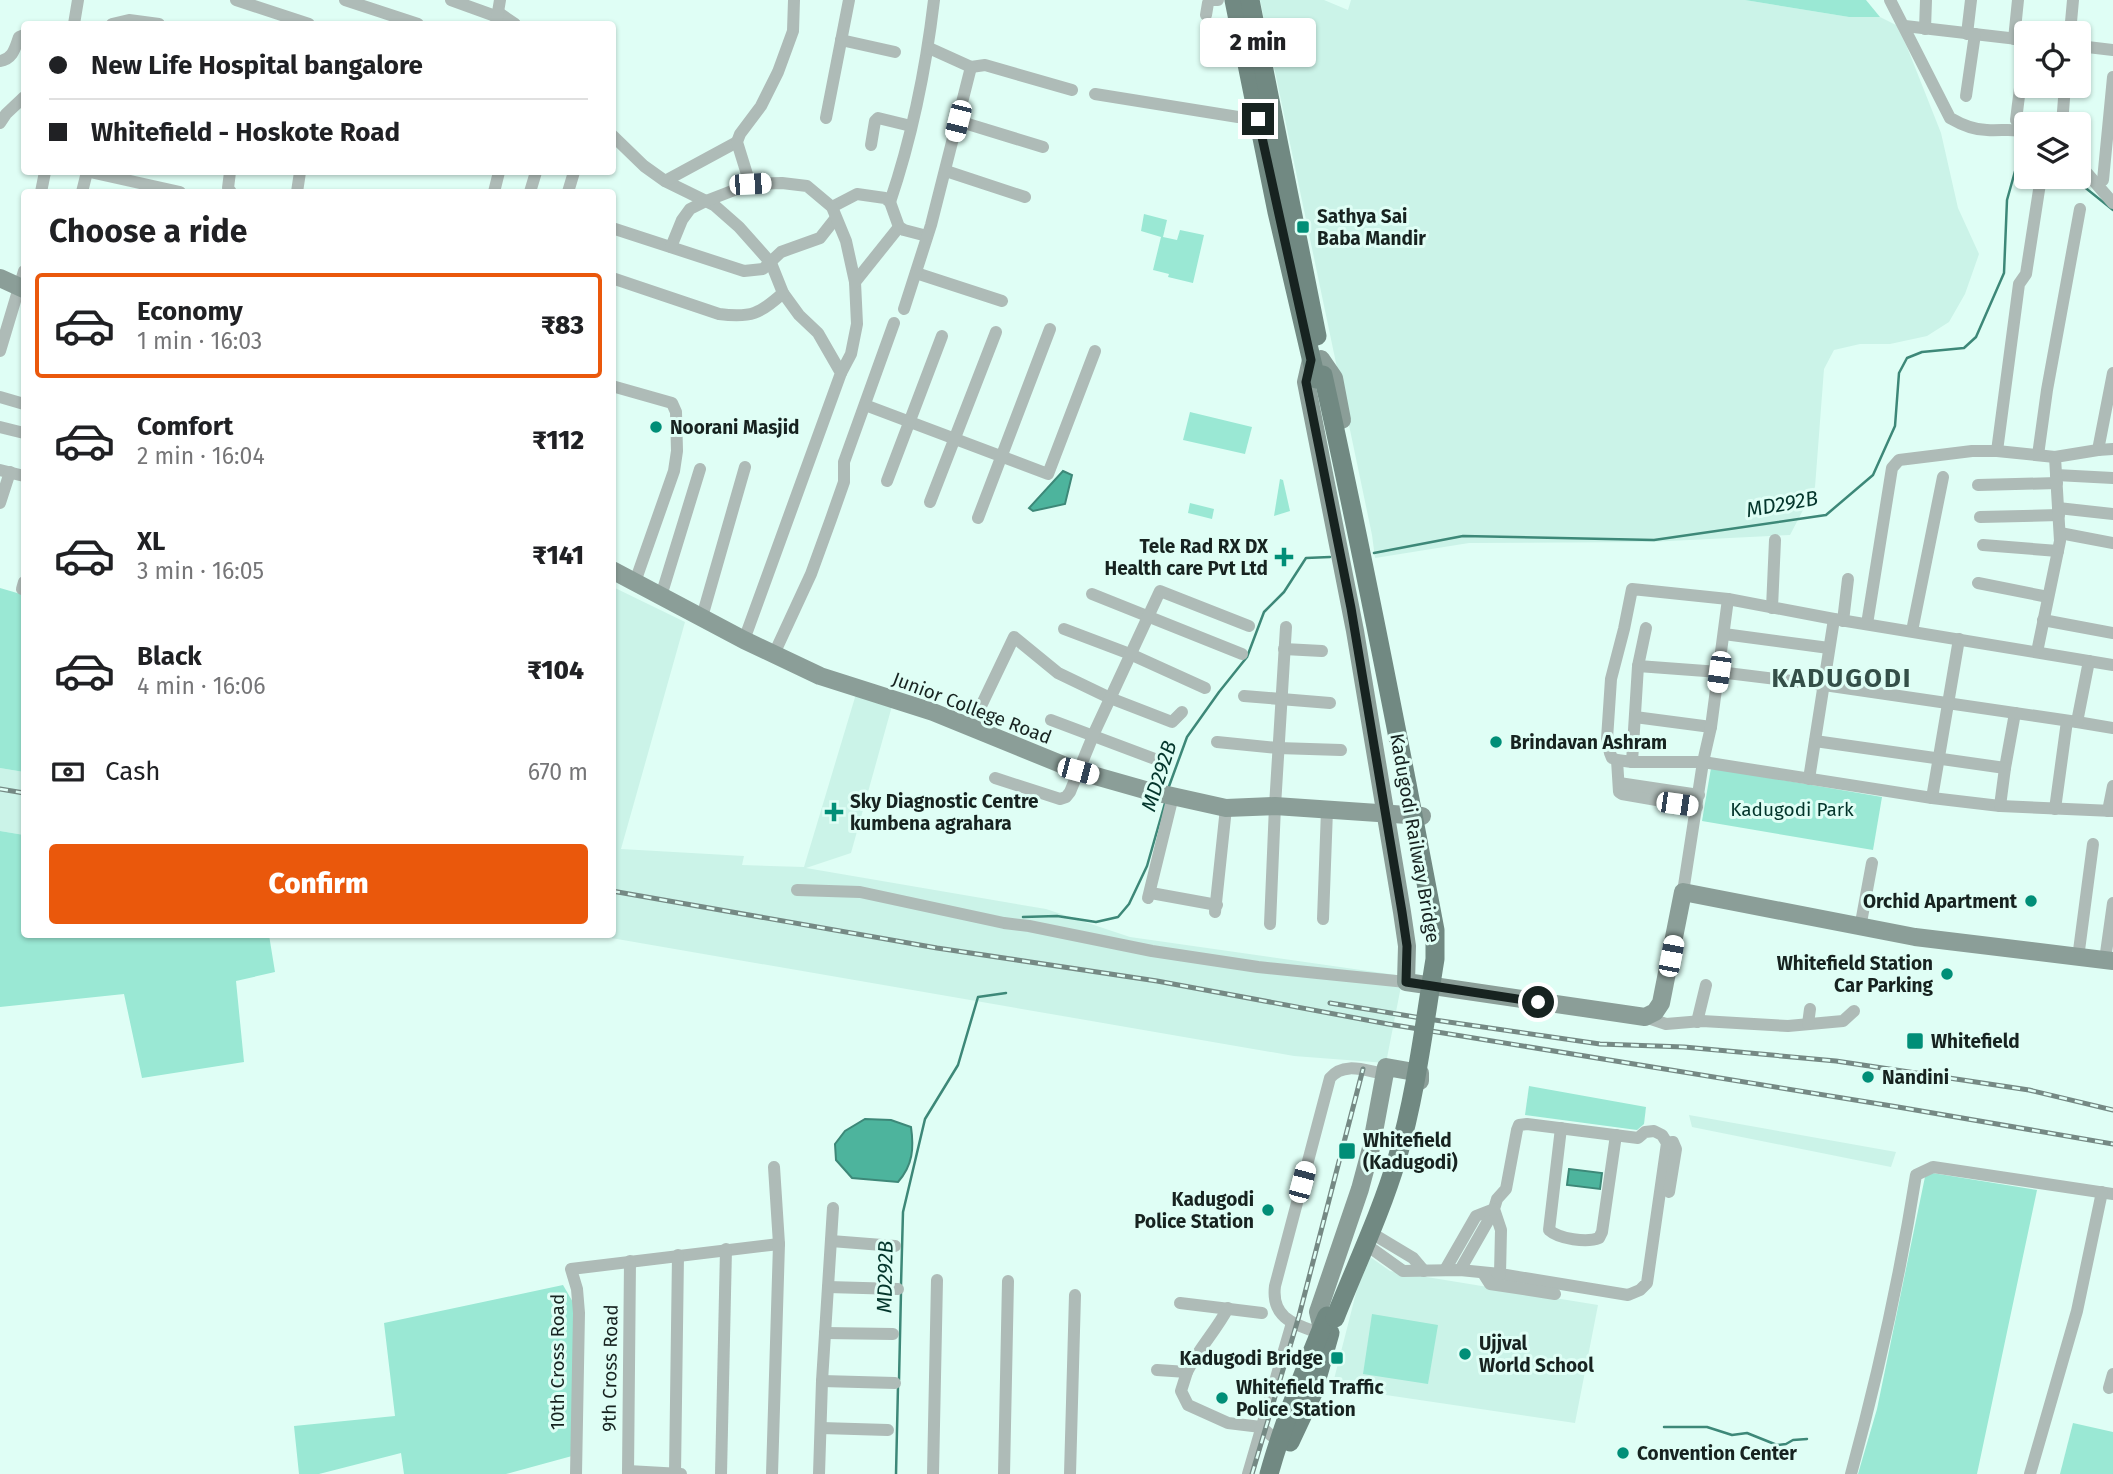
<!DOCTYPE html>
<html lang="en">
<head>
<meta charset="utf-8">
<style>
	:root { --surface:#fff; --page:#f2f2f2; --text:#202124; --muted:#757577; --line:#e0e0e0; --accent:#ea580c }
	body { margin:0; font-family:"Fira Sans",sans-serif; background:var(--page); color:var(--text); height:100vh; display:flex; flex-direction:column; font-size:26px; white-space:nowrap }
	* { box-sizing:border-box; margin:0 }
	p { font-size:23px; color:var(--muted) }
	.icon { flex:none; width:38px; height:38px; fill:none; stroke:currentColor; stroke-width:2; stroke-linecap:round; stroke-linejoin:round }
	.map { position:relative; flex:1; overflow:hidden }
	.details { position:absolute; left:21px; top:189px; width:595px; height:749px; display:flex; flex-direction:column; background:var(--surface); border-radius:7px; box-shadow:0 2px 5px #0004 }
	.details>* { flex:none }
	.top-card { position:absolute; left:21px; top:21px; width:595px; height:154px; border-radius:7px; box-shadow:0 2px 5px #0004; display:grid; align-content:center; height:154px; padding:0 28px; background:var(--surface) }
	.buttons { position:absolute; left:2014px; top:21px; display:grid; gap:14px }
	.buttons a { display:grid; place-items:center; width:77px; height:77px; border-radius:7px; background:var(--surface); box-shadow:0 2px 5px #0004; font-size:35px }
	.end { position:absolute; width:32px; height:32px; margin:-16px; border:9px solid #172320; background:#fff; box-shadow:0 0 0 4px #fff }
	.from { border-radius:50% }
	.bubble { position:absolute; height:49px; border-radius:7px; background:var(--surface); box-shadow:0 2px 5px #0004; font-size:23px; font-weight:800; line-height:49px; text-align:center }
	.car { position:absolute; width:21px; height:42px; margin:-21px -10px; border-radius:9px; box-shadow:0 0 5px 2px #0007; background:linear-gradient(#fff 24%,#345 0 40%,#fff 0 76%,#345 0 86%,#fff 0) }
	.top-card b { display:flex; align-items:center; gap:24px; height:66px; font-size:26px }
	.top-card b+b { border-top:2px solid var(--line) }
	.top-card i { width:18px; height:18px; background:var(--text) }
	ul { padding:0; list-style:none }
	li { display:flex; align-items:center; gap:21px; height:105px; margin:0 14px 10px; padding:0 14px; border:4px solid transparent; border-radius:7px }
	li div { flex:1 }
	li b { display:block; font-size:26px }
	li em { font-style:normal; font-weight:800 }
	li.current { border-color:var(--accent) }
	li>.icon { width:63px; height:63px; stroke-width:1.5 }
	h2 { padding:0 28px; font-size:32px; line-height:84px }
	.pay { display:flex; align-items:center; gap:18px; height:77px; padding:0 28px; font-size:26px }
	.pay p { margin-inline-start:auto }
	.primary-button { display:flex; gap:14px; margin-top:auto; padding:14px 28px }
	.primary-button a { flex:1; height:80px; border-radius:7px; background:var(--accent); color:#fff; font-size:28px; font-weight:800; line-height:80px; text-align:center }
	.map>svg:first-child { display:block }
	.built { fill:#cbf3e8 }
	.green { fill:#9ae8d4 }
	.water { fill:#4db49d; stroke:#3d8878; stroke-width:2 }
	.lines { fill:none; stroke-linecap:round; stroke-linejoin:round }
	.stream { stroke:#3d8878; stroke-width:2.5 }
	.street { stroke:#aebbb7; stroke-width:12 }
	.secondary { stroke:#8b9e98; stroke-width:18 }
	.primary { stroke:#718982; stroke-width:19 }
	.rail-casing { stroke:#758984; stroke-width:5 }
	.rail { stroke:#dffef5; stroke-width:2.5; stroke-dasharray:8; stroke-linecap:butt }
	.primary-bridge { stroke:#718982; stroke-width:19 }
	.route { stroke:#172320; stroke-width:9 }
	.poi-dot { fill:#008e77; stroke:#dffef5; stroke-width:2.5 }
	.labels { text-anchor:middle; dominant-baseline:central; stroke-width:6; stroke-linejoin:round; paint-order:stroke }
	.poi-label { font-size:19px; font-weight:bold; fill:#172320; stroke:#dffef5; text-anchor:start }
	.street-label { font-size:19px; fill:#172320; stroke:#dffef5 }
	.park-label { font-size:19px; fill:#02342a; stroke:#dffef5 }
	.water-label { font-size:21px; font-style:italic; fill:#03352b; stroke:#dffef5 }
	.district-label { font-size:26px; font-weight:bold; letter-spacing:2px; fill:#344f48; stroke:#dffef5 }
</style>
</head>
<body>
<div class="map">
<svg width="2113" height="1474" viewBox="0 0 2113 1474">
	<rect width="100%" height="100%" fill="#dffef5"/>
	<g class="built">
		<polygon points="1260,0 1324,0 1348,10 1351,0 1745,0 1849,17 1880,17 1896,25 1907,47 1941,133 1958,208 1979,254 1965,294 1949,322 1927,336 1890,344 1860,344 1834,350 1824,369 1815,487 1790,535 1649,542 1469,543 1375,558 1372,535"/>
		<polygon points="613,587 685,622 621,849 744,856 742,865 804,867 856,694 892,706 851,853 806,868 1046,909 1130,937 1403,976 1386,1063 1294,1056 594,935 612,934"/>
		<polygon points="0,768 24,772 24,835 0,831"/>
		<polygon points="1689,1115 1896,1152 1891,1167 1692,1127"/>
		<polygon points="1366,1254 1390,1271 1598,1305 1575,1423 1332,1387"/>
	</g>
	<g class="green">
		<polygon points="1745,0 1866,0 1880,17 1849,17"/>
		<polygon points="1144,214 1167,220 1163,237 1177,240 1180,230 1204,235 1193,283 1168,277 1169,274 1153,270 1161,237 1141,231"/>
		<polygon points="1190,412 1252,427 1245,454 1183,440"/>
		<polygon points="1280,479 1283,480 1290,511 1274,516"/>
		<polygon points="1190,503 1214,509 1212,519 1188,513"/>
		<polygon points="0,588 24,595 24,772 0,768"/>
		<polygon points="1711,768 1882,797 1873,850 1702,821"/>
		<polygon points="0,831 24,835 24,934 269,935 275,972 236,981 244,1062 142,1078 124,994 0,1007"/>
		<polygon points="1529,1086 1646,1107 1644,1124 1637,1130 1525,1115"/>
		<polygon points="1926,1172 2037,1190 1977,1474 1858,1474 1877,1409"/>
		<polygon points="563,1285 574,1304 572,1456 506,1474 404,1474 401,1453 319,1474 299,1474 294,1426 395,1416 384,1323"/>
		<polygon points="1372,1314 1438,1325 1428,1384 1363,1374"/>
		<polygon points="2073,1423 2113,1432 2113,1474 2060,1474"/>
	</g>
	<g class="water">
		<polygon points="1063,471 1072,475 1065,504 1033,511 1029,508"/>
		<path d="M865,1119l26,1 20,7c3,21 2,38 -13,55l-46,-4 -16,-18 -1,-16 10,-13z"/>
		<polygon points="1569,1169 1602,1173 1600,1189 1567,1185"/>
	</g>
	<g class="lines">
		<g class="stream">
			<polyline points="2072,177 2113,210"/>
			<polyline points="1374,553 1463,536 1654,540 1826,515 1873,475 1895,426 1899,373 1907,358 1922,352 1964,348 1976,337 2004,273 2007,200 2019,157 2026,151"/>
			<polyline points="1168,789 1187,737 1219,692 1247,657 1264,612 1284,592 1306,558 1330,557"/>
			<polyline points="1023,917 1057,916 1096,922 1118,917 1129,904 1147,866 1165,803"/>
			<polyline points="901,1285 903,1212 925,1119 958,1065 978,997 1006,993"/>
			<polyline points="899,1380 901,1292"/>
			<polyline points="1664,1427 1707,1427 1732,1435 1747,1433 1777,1445 1786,1444 1793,1440 1807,1439"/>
			<polyline points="896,1474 898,1386"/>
		</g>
		<g class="street">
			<polyline points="236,0 309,24"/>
			<polyline points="345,0 418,24"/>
			<polyline points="451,0 498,17"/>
			<path d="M1890,0l60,118c12,7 23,12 37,12 14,1 27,-2 39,2"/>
			<polyline points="499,13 515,24"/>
			<polyline points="1206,15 1208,3 1211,0 1218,0"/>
			<polyline points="74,24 78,0"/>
			<polyline points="112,24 129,20 159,24"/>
			<polyline points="496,24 500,0"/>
			<polyline points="1905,26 2026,40"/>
			<polyline points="1925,29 1926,0"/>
			<polyline points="2070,33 2073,0"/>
			<polyline points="1967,34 1971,0"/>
			<polyline points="2014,39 2018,0"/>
			<polyline points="841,40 895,52"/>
			<polyline points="2079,46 2113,50"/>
			<path d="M0,61c13,-2 15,-13 19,-24l5,-2"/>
			<polyline points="971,67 985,65 1072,90"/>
			<polyline points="1095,94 1238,117 1264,118"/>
			<polyline points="1966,96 1975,34"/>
			<polyline points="826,118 849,0"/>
			<polyline points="2016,120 2026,40"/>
			<polyline points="958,121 1043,147"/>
			<polyline points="0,123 6,114 24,97"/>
			<polyline points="2062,124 2065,86"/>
			<polyline points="612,135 644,166 665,181 714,205 739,227 771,263 783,293 799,315 818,333 841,373 744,640"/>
			<polyline points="871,145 875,121 878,118 911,126"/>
			<polyline points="2079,164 2113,203"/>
			<polyline points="946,171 1025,197"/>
			<polyline points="90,172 180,192"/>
			<polyline points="230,172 228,188 231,192"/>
			<polyline points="2103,180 2113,77"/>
			<polyline points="665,181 737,142"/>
			<polyline points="750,184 737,142 740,134 761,106 778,72 793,31 794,0"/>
			<polyline points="41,192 45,172"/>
			<polyline points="82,192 87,172"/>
			<polyline points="297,192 300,172"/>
			<polyline points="494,192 499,172"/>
			<polyline points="530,192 536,172"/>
			<polyline points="568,192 574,172"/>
			<path d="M890,202c22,-65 36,-134 44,-202"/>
			<polyline points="832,207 857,194 885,198 890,202 899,227 904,230 927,236"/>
			<polyline points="612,228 744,271 763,269 781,252 820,238 835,219"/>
			<polyline points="671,247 682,220 690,209 706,201 750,184 782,183 807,186 832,207 846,241 855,282 857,324 851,354 841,373"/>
			<polyline points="916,273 1002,301"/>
			<path d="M612,278l107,36c32,4 41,0 64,-21"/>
			<polyline points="855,282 899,227"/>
			<polyline points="904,309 931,225 971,67 929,48"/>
			<polyline points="0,351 24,271"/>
			<polyline points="612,386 672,403 676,412 677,451 674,471 635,582"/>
			<polyline points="0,397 24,404"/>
			<polyline points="865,405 1048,474 1095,351"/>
			<polyline points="0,427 24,433"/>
			<polyline points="2098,450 2113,449"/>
			<polyline points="1997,451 2019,284 2026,274 2041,177"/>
			<polyline points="2038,455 2047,390 2080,209"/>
			<polyline points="0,470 24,476"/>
			<polyline points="2056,475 2113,478"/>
			<polyline points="887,481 942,336"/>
			<polyline points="1978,485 2057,483"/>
			<polyline points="930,502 996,332"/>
			<polyline points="0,503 10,472"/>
			<polyline points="2058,508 2113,514"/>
			<polyline points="1980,517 2059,515"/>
			<polyline points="978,518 1050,329"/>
			<polyline points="2060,533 2113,543"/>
			<polyline points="1983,545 2058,551"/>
			<polyline points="1978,583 2048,597"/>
			<polyline points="22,589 24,582"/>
			<polyline points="1092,594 1242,654"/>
			<polyline points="661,596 700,469"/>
			<polyline points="1772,608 1775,540"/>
			<polyline points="702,617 745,467"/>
			<polyline points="2043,620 2113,633"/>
			<polyline points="1843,621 1848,579"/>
			<polyline points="1867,624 1892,468 1899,460 1972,451 1997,451 2055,457"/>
			<polyline points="1064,629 1130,654 1205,688"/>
			<polyline points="1912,631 1943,477"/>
			<polyline points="1724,634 1829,648"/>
			<polyline points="1284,649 1322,651"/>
			<polyline points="2037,652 2060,541 2055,457 2098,450 2113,373"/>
			<polyline points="774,654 811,574 831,519 844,482 844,462 894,323"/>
			<polyline points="2113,665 1834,619 1728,599 1632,589 1624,629 1611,679 1607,739 1610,753 1612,758 1617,760 1632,762 1703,762 1932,798 2000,806 2113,811"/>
			<polyline points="1638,666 1646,628"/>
			<polyline points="1244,696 1330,703"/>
			<polyline points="1635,717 1711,727"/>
			<polyline points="1051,720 1163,762"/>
			<polyline points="2077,722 2113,728"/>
			<polyline points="971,727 1014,637 1058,673 1110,698 1172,722 1182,712"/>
			<polyline points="1815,741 2005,768 2015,713"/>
			<polyline points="1217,742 1278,748 1341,750"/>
			<polyline points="1617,760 1619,792 1622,794 1697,807"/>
			<polyline points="1632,762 1638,666 1719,672 1824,685 2077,722 2089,661"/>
			<polyline points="995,778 1060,799 1066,797 1070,792 1095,731 1160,591 1249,626"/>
			<polyline points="1809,779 1834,619"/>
			<polyline points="1619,783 1699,795"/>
			<polyline points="1932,798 1959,639"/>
			<polyline points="2000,806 2005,768"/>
			<polyline points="2055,809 2067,721"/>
			<polyline points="2108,811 2113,786"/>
			<polyline points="797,890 860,892 1004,923 1029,926 1152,951 1258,967 1406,982"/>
			<polyline points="1683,892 1703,762 1711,727 1728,599"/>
			<polyline points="1151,893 1217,905"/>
			<polyline points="1148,898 1173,796"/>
			<polyline points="1215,912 1226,808"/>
			<polyline points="1323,919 1327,810"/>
			<polyline points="1270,924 1275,806 1286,627"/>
			<polyline points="1860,928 1872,863"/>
			<polyline points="2078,958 2093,844"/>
			<polyline points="2105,960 2113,903"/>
			<polyline points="1645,1017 1666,1024 1702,1021 1788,1026 1843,1021 1854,1011"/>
			<polyline points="1697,1022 1706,985"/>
			<polyline points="1808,1024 1810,1009"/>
			<polygon points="1527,1124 1638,1138 1645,1132 1654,1131 1662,1135 1667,1143 1647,1283 1640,1290 1628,1295 1500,1274 1501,1230 1494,1209 1497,1199 1506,1189 1517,1130 1519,1125"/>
			<path d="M1561,1128l-12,102c10,9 38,13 50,8l3,-6 14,-97"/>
			<polyline points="1667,1143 1673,1142 1676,1149 1669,1192"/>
			<polyline points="1373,1234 1413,1258 1424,1271"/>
			<polyline points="831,1241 895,1246"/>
			<polyline points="1368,1246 1403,1271 1460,1270 1500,1274"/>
			<polyline points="1445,1270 1476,1216 1494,1209"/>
			<polyline points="1460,1270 1488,1221"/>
			<polyline points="1483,1273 1490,1284 1555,1294"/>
			<polyline points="828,1287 898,1289"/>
			<polyline points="1180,1303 1262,1313"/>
			<polyline points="825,1333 893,1334"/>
			<path d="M1319,1333c-25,-9 -48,-15 -44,-47l55,-208c14,-17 36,-7 55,-4"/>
			<path d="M1157,1370l30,2c11,-23 29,-41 41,-64"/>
			<polyline points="1187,1372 1181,1391 1188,1405 1228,1423 1261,1427 1278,1441"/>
			<polyline points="822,1381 895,1383"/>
			<polyline points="2109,1388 2113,1374"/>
			<polyline points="821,1428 888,1430"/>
			<polyline points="628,1471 681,1474"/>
			<polyline points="576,1474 579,1313 577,1289 571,1269 779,1244"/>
			<polyline points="628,1474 630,1261"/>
			<polyline points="675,1474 678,1255"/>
			<polyline points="721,1474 726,1249"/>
			<polyline points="772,1474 779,1244 774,1167"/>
			<polyline points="819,1474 822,1381 833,1208"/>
			<polyline points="933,1474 937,1280"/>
			<polyline points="1004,1474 1008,1281"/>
			<polyline points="1070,1474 1075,1295"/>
			<polyline points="1248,1474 1292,1323"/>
			<path d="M1851,1474c27,-99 49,-198 65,-299l17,-8 180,27"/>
			<polyline points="2030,1474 2077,1311 2102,1192"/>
		</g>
		<g class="secondary">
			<polyline points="0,278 24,289"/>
			<polyline points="1321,359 1334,378 1342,420"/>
			<polyline points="1311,360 1306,382 1355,631 1402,912 1407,946 1406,982 1645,1017 1655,1012 1661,1003 1683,892 1915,937 2113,961"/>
			<polyline points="612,570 744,640 820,676 933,712 1078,771 1145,790 1226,808 1275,806 1422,816"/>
			<polyline points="1322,1329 1318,1312 1360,1189 1371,1148 1386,1067 1420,1073 1420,1081"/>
		</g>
		<g class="primary">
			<polyline points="1234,0 1277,212 1316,379"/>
			<polyline points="1250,0 1317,336"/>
			<polyline points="1290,1442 1313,1393 1330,1333"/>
			<path d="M1269,1474c15,-54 36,-106 58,-158"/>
		</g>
		<defs>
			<g id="rail">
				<polyline points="0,789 24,793"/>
				<polyline points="612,891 937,948 1157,981 1388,1024 1898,1107 2113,1144"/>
				<polyline points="1330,1003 1421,1018 1600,1044 1684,1047 1836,1061 2029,1090 2113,1110"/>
				<polyline points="1252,1474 1299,1316 1363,1069"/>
			</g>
		</defs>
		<use href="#rail" class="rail-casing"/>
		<use href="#rail" class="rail"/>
		<path class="primary-bridge" d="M1323,375c41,184 77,370 112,555v29c-11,67 -19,135 -38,200 -16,54 -41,106 -62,159"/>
	</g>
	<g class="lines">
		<polyline class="route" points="1258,119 1311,360 1306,382 1351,608 1402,912 1407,946 1406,982 1538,1002"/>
	</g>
	<g class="poi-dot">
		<rect x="1296" y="220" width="14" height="14" rx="3.5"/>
		<circle cx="656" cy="427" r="7"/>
		<path d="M1280.5 546.5h7v7h7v7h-7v7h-7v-7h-7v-7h7z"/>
		<circle cx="1496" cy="742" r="7"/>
		<path d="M830.5 801.5h7v7h7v7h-7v7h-7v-7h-7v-7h7z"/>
		<circle cx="2031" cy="901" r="7"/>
		<circle cx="1947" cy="974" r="7"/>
		<rect x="1906" y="1032" width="18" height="18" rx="3.5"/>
		<circle cx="1868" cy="1077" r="7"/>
		<rect x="1338" y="1142" width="18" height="18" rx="3.5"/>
		<circle cx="1268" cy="1210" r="7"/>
		<circle cx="1465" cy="1354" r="7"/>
		<rect x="1330" y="1351" width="14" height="14" rx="3.5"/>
		<circle cx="1222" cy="1398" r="7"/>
		<circle cx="1623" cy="1453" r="7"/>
	</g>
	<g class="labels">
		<g class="poi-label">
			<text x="1317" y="216">Sathya Sai<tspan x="1317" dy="22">Baba Mandir</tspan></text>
			<text x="670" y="427">Noorani Masjid</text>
			<text x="1268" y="546" text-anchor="end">Tele Rad RX DX<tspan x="1268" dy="22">Health care Pvt Ltd</tspan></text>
			<text x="1510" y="742">Brindavan Ashram</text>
			<text x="850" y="801">Sky Diagnostic Centre<tspan x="850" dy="22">kumbena agrahara</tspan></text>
			<text x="2017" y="901" text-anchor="end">Orchid Apartment</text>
			<text x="1933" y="963" text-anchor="end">Whitefield Station<tspan x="1933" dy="22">Car Parking</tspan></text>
			<text x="1931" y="1041">Whitefield</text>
			<text x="1882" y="1077">Nandini</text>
			<text x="1363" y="1140">Whitefield<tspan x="1363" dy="22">(Kadugodi)</tspan></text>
			<text x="1254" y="1199" text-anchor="end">Kadugodi<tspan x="1254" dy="22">Police Station</tspan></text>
			<text x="1479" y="1343">Ujjval<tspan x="1479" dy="22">World School</tspan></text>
			<text x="1323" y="1358" text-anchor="end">Kadugodi Bridge</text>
			<text x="1236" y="1387">Whitefield Traffic<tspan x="1236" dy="22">Police Station</tspan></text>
			<text x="1637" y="1453">Convention Center</text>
		</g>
		<g class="street-label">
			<text transform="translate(972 708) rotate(21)">Junior College Road</text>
			<text transform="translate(1415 838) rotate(80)">Kadugodi Railway Bridge</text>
			<text transform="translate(557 1362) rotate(-90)">10th Cross Road</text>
			<text transform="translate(610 1368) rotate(-89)">9th Cross Road</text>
		</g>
		<g class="park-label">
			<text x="1792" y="809">Kadugodi Park</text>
		</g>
		<g class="water-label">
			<text transform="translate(1782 504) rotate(-10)">MD292B</text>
			<text transform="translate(1159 776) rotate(-72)">MD292B</text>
			<text transform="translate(885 1277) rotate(-89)">MD292B</text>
		</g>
		<g class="district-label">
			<text x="1842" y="678">KADUGODI</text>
		</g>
	</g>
</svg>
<div class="buttons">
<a><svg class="icon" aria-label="locate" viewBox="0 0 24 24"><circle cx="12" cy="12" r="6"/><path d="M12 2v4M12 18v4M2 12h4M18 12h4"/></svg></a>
<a><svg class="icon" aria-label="layers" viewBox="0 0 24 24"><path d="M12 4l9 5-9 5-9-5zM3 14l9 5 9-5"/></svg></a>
</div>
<i class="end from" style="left:1538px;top:1002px"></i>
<i class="end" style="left:1258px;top:119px"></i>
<div class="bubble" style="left:1200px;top:18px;width:116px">2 min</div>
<i class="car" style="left:958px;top:121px;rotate:194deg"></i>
<i class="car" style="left:750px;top:184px;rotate:87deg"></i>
<i class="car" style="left:1719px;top:672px;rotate:188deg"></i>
<i class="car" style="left:1078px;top:771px;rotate:105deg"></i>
<i class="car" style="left:1677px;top:804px;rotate:98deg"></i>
<i class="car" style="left:1671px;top:956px;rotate:11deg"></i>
<i class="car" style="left:1302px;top:1182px;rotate:15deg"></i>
<div class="top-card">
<b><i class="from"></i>New Life Hospital bangalore</b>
<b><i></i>Whitefield - Hoskote Road</b>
</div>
<section class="details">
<h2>Choose a ride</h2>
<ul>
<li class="current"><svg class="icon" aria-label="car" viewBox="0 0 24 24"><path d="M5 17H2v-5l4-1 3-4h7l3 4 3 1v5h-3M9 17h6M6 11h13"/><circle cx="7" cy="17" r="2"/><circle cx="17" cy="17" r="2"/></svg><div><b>Economy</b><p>1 min · 16:03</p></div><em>₹83</em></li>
<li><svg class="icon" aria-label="car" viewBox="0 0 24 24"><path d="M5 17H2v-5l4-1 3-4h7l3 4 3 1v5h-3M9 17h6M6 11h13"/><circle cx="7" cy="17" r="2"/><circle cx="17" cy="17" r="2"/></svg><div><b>Comfort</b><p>2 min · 16:04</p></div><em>₹112</em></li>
<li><svg class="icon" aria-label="car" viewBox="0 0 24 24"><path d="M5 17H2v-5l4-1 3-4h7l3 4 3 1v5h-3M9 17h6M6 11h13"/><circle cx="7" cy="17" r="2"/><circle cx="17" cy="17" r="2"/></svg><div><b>XL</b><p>3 min · 16:05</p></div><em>₹141</em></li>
<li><svg class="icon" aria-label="car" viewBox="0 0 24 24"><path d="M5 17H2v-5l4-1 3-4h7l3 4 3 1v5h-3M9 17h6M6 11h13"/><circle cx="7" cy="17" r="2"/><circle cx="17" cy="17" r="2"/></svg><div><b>Black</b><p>4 min · 16:06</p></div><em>₹104</em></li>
</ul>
<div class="pay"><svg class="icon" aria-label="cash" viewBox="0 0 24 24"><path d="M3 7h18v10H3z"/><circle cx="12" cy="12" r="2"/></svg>Cash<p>670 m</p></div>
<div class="primary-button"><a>Confirm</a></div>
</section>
</div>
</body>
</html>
